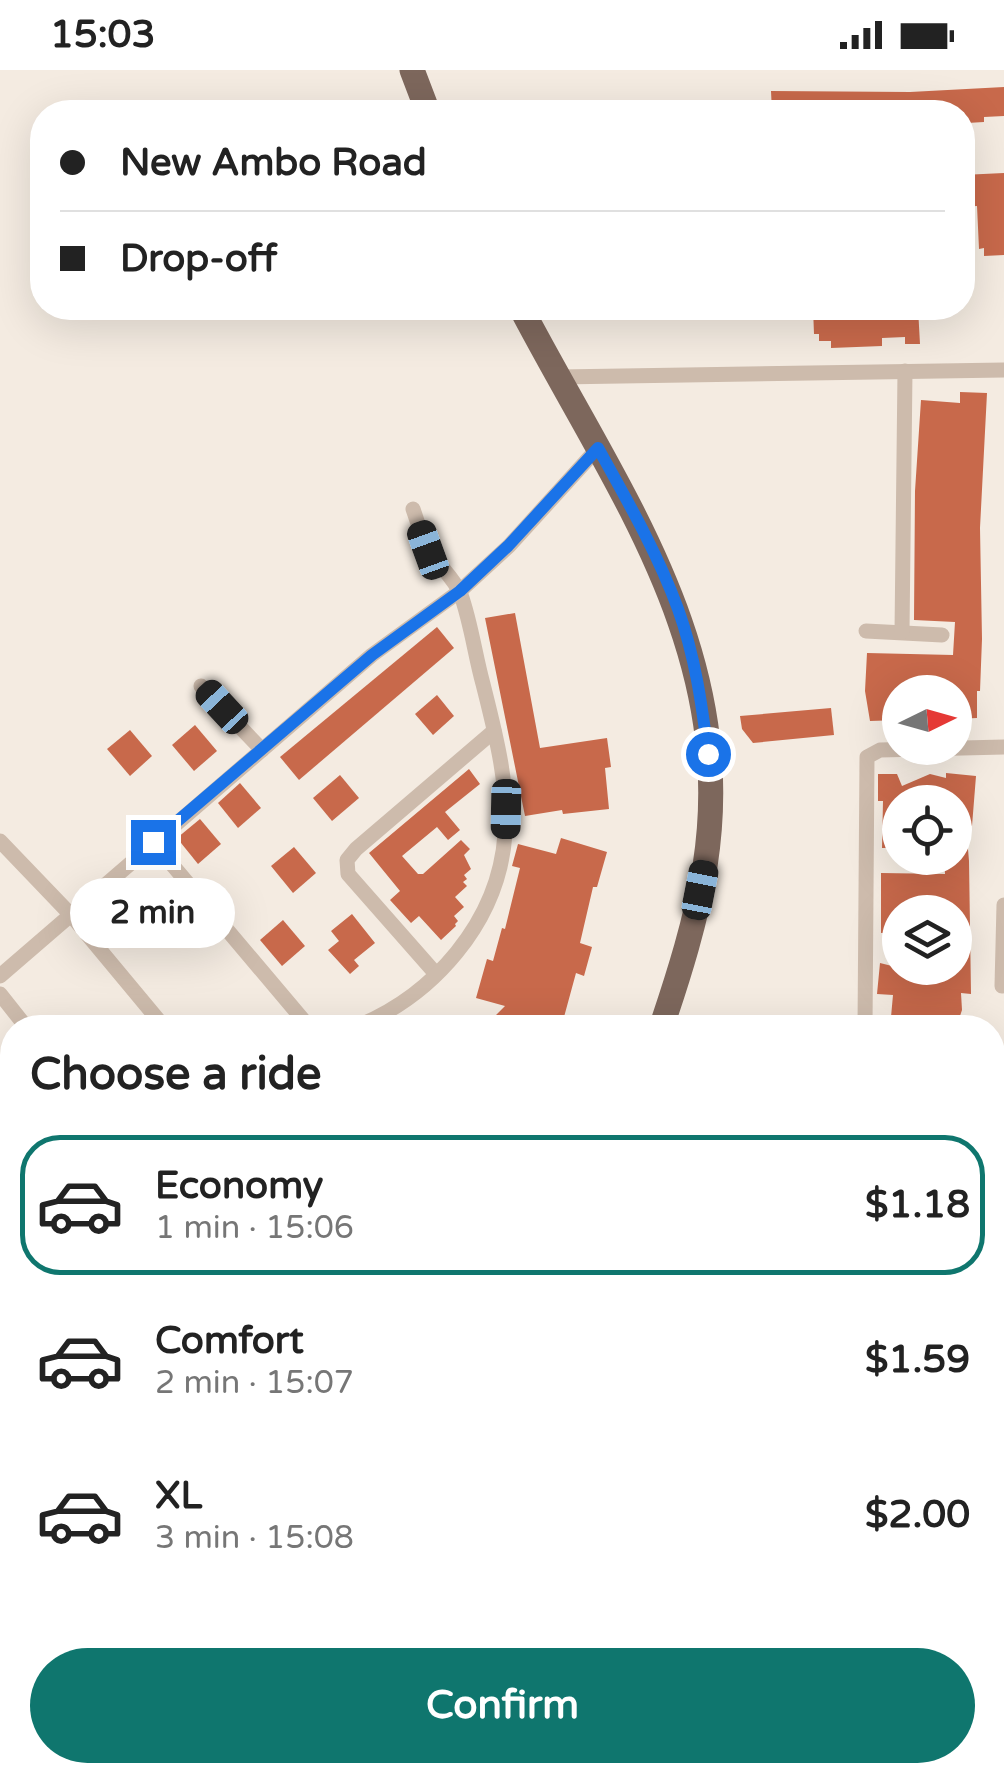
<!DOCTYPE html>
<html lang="en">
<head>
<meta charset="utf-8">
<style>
	:root { --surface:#fff; --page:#f6f6f6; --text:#222; --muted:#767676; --line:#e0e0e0; --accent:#0f766e }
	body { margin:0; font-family:"Varela Round",sans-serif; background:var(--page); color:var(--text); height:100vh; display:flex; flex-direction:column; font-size:38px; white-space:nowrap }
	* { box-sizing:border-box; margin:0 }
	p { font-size:32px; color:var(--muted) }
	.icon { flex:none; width:55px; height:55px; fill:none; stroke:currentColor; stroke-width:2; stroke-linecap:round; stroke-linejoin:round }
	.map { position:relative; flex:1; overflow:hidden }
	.side { position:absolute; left:0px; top:945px; width:1005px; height:768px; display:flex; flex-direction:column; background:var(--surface); border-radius:40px 40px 0 0; box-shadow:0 10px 40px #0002 }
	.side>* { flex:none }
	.hud { position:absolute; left:30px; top:30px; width:945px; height:220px; border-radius:40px; box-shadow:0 10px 40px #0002; display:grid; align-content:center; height:220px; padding:0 30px; background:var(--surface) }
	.needle { width:65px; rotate:85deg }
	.tools { position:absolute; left:882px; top:605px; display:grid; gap:20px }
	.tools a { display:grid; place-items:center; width:90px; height:90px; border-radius:50%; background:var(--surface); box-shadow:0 10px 40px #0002; font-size:50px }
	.end { position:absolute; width:45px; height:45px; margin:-22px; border:12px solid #1a73e8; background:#fff; box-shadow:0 0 0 5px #fff }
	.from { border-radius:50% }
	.bubble { position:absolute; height:70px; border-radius:35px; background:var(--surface); box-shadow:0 10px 40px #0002; font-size:32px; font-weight:700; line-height:70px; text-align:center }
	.car { position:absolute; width:30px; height:60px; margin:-30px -15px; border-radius:12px; box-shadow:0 0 8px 2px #0007; background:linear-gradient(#222 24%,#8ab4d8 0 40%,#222 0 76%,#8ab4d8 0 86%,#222 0) }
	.hud b { display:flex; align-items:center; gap:35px; height:95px; font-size:38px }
	.hud b+b { border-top:2px solid var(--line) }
	.hud i { width:25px; height:25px; background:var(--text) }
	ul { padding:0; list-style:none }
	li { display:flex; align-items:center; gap:30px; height:140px; margin:0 20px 15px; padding:0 10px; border:5px solid transparent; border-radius:40px }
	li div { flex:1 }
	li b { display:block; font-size:38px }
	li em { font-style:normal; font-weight:700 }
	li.active { border-color:var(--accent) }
	li>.icon { width:90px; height:90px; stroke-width:1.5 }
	h2 { padding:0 30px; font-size:45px; line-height:120px }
	.cta { display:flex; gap:20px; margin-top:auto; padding:20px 30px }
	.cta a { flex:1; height:115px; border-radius:60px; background:var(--accent); color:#fff; font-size:40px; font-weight:700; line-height:115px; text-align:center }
	.status { display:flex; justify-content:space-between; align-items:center; height:70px; padding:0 50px; background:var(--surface); direction:ltr }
	.status svg { height:28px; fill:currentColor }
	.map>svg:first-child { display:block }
	.building { fill:#c8694b }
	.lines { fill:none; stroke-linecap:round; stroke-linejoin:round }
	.street { stroke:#cdbbac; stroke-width:15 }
	.primary { stroke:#7d675c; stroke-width:25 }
	.route { stroke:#1a73e8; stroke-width:12 }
</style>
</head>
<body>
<div class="status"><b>15:03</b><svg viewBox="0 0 49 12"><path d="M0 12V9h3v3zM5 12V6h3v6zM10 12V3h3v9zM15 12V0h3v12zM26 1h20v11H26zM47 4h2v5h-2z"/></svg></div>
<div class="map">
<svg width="1004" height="1711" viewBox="0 0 1004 1711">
	<rect width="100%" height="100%" fill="#f4ebe1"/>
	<g class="building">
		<polygon points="1004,17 1004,46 984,47 984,52 967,53 964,42 772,42 771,21 910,22"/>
		<polygon points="1004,103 1004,185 984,186 984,178 979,179 977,136 962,137 962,105"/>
		<polygon points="813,238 918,238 920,274 905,274 905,267 882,268 882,276 831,278 831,271 819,271 819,264 814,264"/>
		<polygon points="960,322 987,323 980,458 982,569 980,621 977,621 977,648 955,649 955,622 900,622 900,650 870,651 865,621 867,583 953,585 955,552 914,550 915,421 921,330 960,333"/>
		<polygon points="515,543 540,678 607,668 611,697 605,698 609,739 563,744 562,740 525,746 485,548"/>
		<polygon points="437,557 454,578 299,710 280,687"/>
		<polygon points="437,625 454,646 433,665 415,644"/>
		<polygon points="831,638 834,665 753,673 742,659 740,646"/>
		<polygon points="195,655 217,681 194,701 172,675"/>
		<polygon points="130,660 152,686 130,706 107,679"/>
		<polygon points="469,699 480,714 445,742 460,760 448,770 437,757 402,786 418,804 423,804 461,770 470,779 464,785 471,799 464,805 467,809 463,812 467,816 455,827 464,837 454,846 458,851 455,854 456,856 441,870 419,846 411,853 390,830 400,821 369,783"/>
		<polygon points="946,703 976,706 972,756 966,755 969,791 971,924 961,923 962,940 956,958 890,958 893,925 877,924 880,893 912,901 915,898 955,902 955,842 900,842 900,862 881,863 881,803 945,804 944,789 955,790 955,732 900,732 900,778 882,778 883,731 878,731 878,704 897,704 902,716 930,704 946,708"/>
		<polygon points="340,705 359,728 332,751 313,728"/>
		<polygon points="240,713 261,738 238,758 218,733"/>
		<polygon points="200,749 221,774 198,794 177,768"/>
		<polygon points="561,768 607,782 597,817 593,817 580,873 592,877 584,906 576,903 564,947 559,945 555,958 528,958 507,951 498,958 491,950 505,936 476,928 487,889 493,891 502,858 505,859 520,798 512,796 518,774 556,784"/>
		<polygon points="294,777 316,803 293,823 271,796"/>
		<polygon points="352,844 375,873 354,890 359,896 350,904 328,880 339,871 331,861"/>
		<polygon points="283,850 305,876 282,896 260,870"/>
		<polygon points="1004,1576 1004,1665 1000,1665 992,1637 992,1577"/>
	</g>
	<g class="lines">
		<g class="street">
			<polyline points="559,307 1004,300"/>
			<polyline points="866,561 942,565"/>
			<polyline points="902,562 905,301"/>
			<polyline points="201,616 262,680"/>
			<polyline points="0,771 71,845 165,958"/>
			<polyline points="153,772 310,958"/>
			<polyline points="436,904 348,804 347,790 356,779 494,661"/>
			<polyline points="0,906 372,585 460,521 509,476 598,378"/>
			<polyline points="1002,916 1004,835"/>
			<polyline points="0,924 27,958"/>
			<path d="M353,958c80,-31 146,-106 152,-194 4,-50 -10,-102 -22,-150 -8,-29 -12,-61 -22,-89 -6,-16 -22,-29 -31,-43 -8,-13 -12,-29 -17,-43"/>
			<polyline points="865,958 867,687 880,680 1004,677"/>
			<polyline points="0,1087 12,1102"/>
			<polyline points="0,1169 12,1160"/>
			<polyline points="992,1241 1004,1246"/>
			<polyline points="0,1467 12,1473"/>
			<polyline points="992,1494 1004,1494"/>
			<polyline points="992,1675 1004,1683"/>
			<polyline points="214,1700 223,1711"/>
			<polyline points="793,1700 793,1711"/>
			<polyline points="566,1711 588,1700"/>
			<polyline points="598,1711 600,1700"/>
			<polyline points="905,1711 920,1700"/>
		</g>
		<g class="primary">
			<polyline points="412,0 428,42"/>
			<path d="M521,238c94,180 218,341 184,558 -9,55 -26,109 -44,162"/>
			<polyline points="866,1700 871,1711"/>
		</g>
	</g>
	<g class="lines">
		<path class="route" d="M153,772l219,-187 88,-64 48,-45 90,-98c29,52 60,106 80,161 17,47 24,96 30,145"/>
	</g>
</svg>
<div class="tools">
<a><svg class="needle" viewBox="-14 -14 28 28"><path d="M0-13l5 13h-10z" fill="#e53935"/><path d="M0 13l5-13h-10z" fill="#767676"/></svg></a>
<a><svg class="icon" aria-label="locate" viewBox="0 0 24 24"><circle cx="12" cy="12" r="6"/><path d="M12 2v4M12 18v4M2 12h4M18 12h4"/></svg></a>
<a><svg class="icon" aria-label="layers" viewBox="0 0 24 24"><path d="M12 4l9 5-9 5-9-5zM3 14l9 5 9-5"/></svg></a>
</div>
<i class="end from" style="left:708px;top:684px"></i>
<i class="end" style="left:153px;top:772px"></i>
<div class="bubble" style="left:70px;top:808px;width:165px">2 min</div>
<i class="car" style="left:428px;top:480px;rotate:340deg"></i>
<i class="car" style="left:222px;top:637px;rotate:317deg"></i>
<i class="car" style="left:506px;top:739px;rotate:181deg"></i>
<i class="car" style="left:700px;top:820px;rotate:11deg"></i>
<div class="hud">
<b><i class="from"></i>New Ambo Road</b>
<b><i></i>Drop-off</b>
</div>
<section class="side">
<h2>Choose a ride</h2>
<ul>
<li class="active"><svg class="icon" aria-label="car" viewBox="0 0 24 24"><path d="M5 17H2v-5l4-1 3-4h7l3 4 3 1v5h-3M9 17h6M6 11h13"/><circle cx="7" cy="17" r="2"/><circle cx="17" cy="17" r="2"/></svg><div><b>Economy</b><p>1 min · 15:06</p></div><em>$1.18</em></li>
<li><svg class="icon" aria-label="car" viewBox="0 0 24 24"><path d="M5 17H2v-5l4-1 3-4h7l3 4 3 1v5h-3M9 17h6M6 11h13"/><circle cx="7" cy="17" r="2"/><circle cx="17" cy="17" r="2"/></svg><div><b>Comfort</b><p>2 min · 15:07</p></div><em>$1.59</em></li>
<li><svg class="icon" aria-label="car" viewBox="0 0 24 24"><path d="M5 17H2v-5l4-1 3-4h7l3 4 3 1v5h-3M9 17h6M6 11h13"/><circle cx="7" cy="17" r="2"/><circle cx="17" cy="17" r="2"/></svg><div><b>XL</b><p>3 min · 15:08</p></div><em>$2.00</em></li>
</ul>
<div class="cta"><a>Confirm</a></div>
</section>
</div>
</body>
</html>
